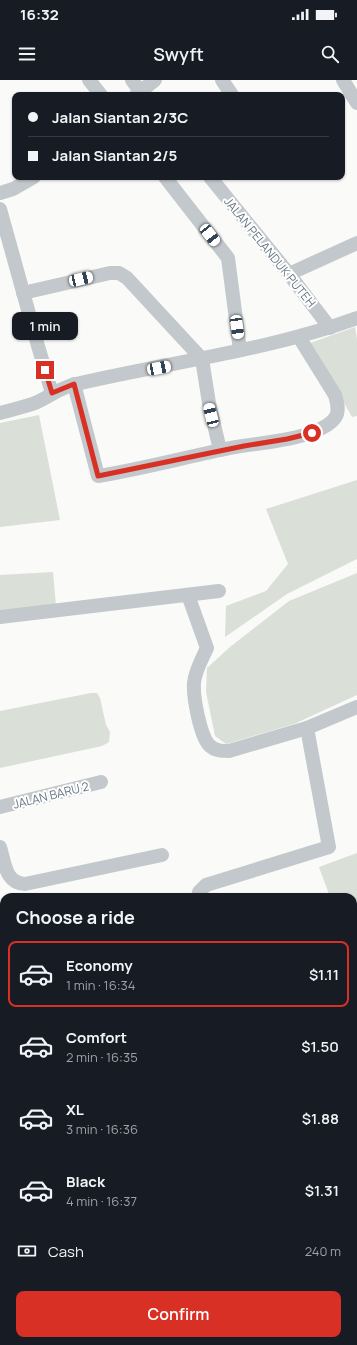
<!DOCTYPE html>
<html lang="en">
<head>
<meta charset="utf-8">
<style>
	:root { --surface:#171b24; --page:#242831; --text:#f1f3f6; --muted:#9ea1a6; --line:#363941; --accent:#d93025 }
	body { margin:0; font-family:Manrope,sans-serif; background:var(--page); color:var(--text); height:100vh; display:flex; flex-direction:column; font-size:15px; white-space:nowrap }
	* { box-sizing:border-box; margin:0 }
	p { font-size:13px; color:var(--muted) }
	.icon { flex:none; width:22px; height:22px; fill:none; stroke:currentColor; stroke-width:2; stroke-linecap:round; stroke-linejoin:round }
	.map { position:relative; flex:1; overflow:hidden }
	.details { position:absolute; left:0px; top:813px; width:357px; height:452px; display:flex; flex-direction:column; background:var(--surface); border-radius:12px 12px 0 0; box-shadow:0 1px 3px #0004 }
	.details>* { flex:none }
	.guide { position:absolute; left:12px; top:12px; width:333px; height:88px; border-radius:8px; box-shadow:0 1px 3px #0004; display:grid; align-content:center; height:88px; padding:0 16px; background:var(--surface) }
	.end { position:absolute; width:18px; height:18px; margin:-9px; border:5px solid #d93025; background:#fff; box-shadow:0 0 0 2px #fff }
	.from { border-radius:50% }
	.bubble { position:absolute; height:28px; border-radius:8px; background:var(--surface); box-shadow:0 1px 3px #0004; font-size:13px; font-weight:600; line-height:28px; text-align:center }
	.car { position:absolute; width:12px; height:24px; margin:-12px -6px; border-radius:5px; box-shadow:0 0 3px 1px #0007; background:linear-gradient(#fff 24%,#345 0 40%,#fff 0 76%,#345 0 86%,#fff 0) }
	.guide b { display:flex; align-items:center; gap:14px; height:38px; font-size:15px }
	.guide b+b { border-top:1px solid var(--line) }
	.guide i { width:10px; height:10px; background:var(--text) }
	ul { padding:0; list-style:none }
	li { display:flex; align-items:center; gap:12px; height:66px; margin:0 8px 6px; padding:0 8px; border:2px solid transparent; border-radius:8px }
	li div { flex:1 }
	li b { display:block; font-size:15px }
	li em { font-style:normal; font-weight:600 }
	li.active { border-color:var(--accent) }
	li>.icon { width:36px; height:36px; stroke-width:1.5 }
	h2 { padding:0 16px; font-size:18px; line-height:48px }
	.pay { display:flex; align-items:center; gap:10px; height:44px; padding:0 16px; font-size:15px }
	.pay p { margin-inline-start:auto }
	.primary-button { display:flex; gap:8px; margin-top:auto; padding:8px 16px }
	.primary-button a { flex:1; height:46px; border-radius:8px; background:var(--accent); color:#fff; font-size:16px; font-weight:600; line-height:46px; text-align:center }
	.status { display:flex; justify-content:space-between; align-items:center; height:28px; padding:0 20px; background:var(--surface); direction:ltr }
	.status svg { height:11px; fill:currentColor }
	header { display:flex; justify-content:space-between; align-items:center; height:52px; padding:0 16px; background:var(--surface); font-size:18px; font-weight:600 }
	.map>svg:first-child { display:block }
	.green { fill:#dadfd7 }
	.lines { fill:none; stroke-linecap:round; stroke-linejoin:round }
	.minor { stroke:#c3c8cc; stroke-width:14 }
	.route { stroke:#d93025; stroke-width:5 }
	.labels { text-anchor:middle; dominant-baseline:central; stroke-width:4; stroke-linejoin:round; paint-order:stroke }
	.street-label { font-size:12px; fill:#657683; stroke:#fff }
</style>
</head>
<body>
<div class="status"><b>16:32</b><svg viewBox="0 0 49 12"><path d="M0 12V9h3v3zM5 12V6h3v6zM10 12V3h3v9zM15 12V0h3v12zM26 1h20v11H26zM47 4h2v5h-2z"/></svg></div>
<header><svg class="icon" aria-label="menu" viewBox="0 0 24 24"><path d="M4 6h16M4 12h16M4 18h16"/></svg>Swyft<svg class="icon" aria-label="search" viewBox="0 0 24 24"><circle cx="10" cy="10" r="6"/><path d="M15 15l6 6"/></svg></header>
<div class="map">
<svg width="357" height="1265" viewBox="0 0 357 1265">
	<rect width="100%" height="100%" fill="#fafaf8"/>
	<g class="green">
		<polygon points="355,247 357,259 357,336 352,337 310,263"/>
		<polygon points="39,335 60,440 0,447 0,343"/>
		<polygon points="357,400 357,479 287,514 225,557 226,526 266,511 288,484 266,429"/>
		<polygon points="53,492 56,526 0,532 0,495"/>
		<polygon points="357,493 357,615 294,644 226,664 215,656 206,612 207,588 230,567 289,521"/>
		<polygon points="91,613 97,613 100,618 106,645 110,652 109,662 102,666 0,688 0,631"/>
		<polygon points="357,773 357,880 353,881 353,817 330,817 319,787"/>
	</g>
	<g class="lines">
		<g class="minor">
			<polyline points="89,0 101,15"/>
			<polyline points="132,0 143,15"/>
			<polyline points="222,0 232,15"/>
			<polyline points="343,0 357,23"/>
			<polyline points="136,15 155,0"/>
			<polyline points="165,97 228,178 240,270"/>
			<polyline points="210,97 289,194 330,248"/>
			<polyline points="0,113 13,109 34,97"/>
			<polyline points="0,129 38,266 52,313"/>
			<polyline points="289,194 357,163"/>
			<polyline points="23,213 110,193 119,193 127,198 202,279 209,323 220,370"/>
			<path d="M74,304l24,92c44,-7 88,-19 132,-28 27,-5 55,-6 81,-15 8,-3 19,-8 24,-15 5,-7 2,-16 0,-23l-36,-58"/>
			<path d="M0,333c11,-3 24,-6 35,-10 14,-6 26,-16 41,-19 94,-22 190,-33 281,-66"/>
			<path d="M188,515l19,53c-5,11 -12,23 -13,35 -1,14 6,52 15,62 6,6 13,6 20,6l78,-23 50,-21"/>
			<polyline points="0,537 219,511"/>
			<polyline points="0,727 101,702"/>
			<path d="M0,767c5,16 5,36 25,37l137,-29"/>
			<polyline points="198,817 199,812 206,805 329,767 307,648"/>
			<polyline points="0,987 4,985"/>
			<polyline points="353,1025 357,1023"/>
			<polyline points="0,1052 4,1051"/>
			<polyline points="0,1075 2,1084 2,1122"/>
		</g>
	</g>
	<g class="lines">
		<polyline class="route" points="45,290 52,313 74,304 98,396 244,366 287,359 312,353"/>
	</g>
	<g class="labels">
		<g class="street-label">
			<text transform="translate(270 172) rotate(51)">JALAN PELANDUK PUTEH</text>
			<text transform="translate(51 715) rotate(-14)">JALAN BARU 2</text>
		</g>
	</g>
</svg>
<i class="end from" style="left:312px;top:353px"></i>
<i class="end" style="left:45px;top:290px"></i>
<div class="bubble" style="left:12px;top:232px;width:66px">1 min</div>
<i class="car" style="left:210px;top:155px;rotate:142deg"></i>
<i class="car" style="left:81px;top:199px;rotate:77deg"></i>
<i class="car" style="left:237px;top:247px;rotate:172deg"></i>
<i class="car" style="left:159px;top:288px;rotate:79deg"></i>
<i class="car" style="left:211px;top:335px;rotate:346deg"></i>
<div class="guide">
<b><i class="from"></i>Jalan Siantan 2/3C</b>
<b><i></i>Jalan Siantan 2/5</b>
</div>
<section class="details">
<h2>Choose a ride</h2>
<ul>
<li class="active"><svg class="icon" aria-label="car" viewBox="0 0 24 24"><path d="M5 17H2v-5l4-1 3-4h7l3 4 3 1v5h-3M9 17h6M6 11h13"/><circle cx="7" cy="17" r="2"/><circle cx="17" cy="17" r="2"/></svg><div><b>Economy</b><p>1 min · 16:34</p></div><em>$1.11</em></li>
<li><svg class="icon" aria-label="car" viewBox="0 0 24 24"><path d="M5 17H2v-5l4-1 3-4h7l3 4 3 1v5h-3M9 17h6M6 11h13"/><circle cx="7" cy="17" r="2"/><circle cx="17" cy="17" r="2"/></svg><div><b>Comfort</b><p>2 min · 16:35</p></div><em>$1.50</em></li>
<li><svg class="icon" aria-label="car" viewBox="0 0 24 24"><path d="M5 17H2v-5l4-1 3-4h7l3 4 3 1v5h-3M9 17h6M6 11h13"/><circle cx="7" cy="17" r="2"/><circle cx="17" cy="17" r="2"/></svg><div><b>XL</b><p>3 min · 16:36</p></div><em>$1.88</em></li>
<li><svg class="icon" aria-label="car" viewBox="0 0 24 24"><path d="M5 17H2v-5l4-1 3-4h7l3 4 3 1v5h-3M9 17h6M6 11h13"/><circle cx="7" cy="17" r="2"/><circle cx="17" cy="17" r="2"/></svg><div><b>Black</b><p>4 min · 16:37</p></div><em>$1.31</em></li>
</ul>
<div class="pay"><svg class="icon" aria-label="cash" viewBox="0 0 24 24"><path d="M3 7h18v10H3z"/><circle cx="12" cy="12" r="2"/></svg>Cash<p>240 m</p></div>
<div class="primary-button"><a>Confirm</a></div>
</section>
</div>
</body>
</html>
